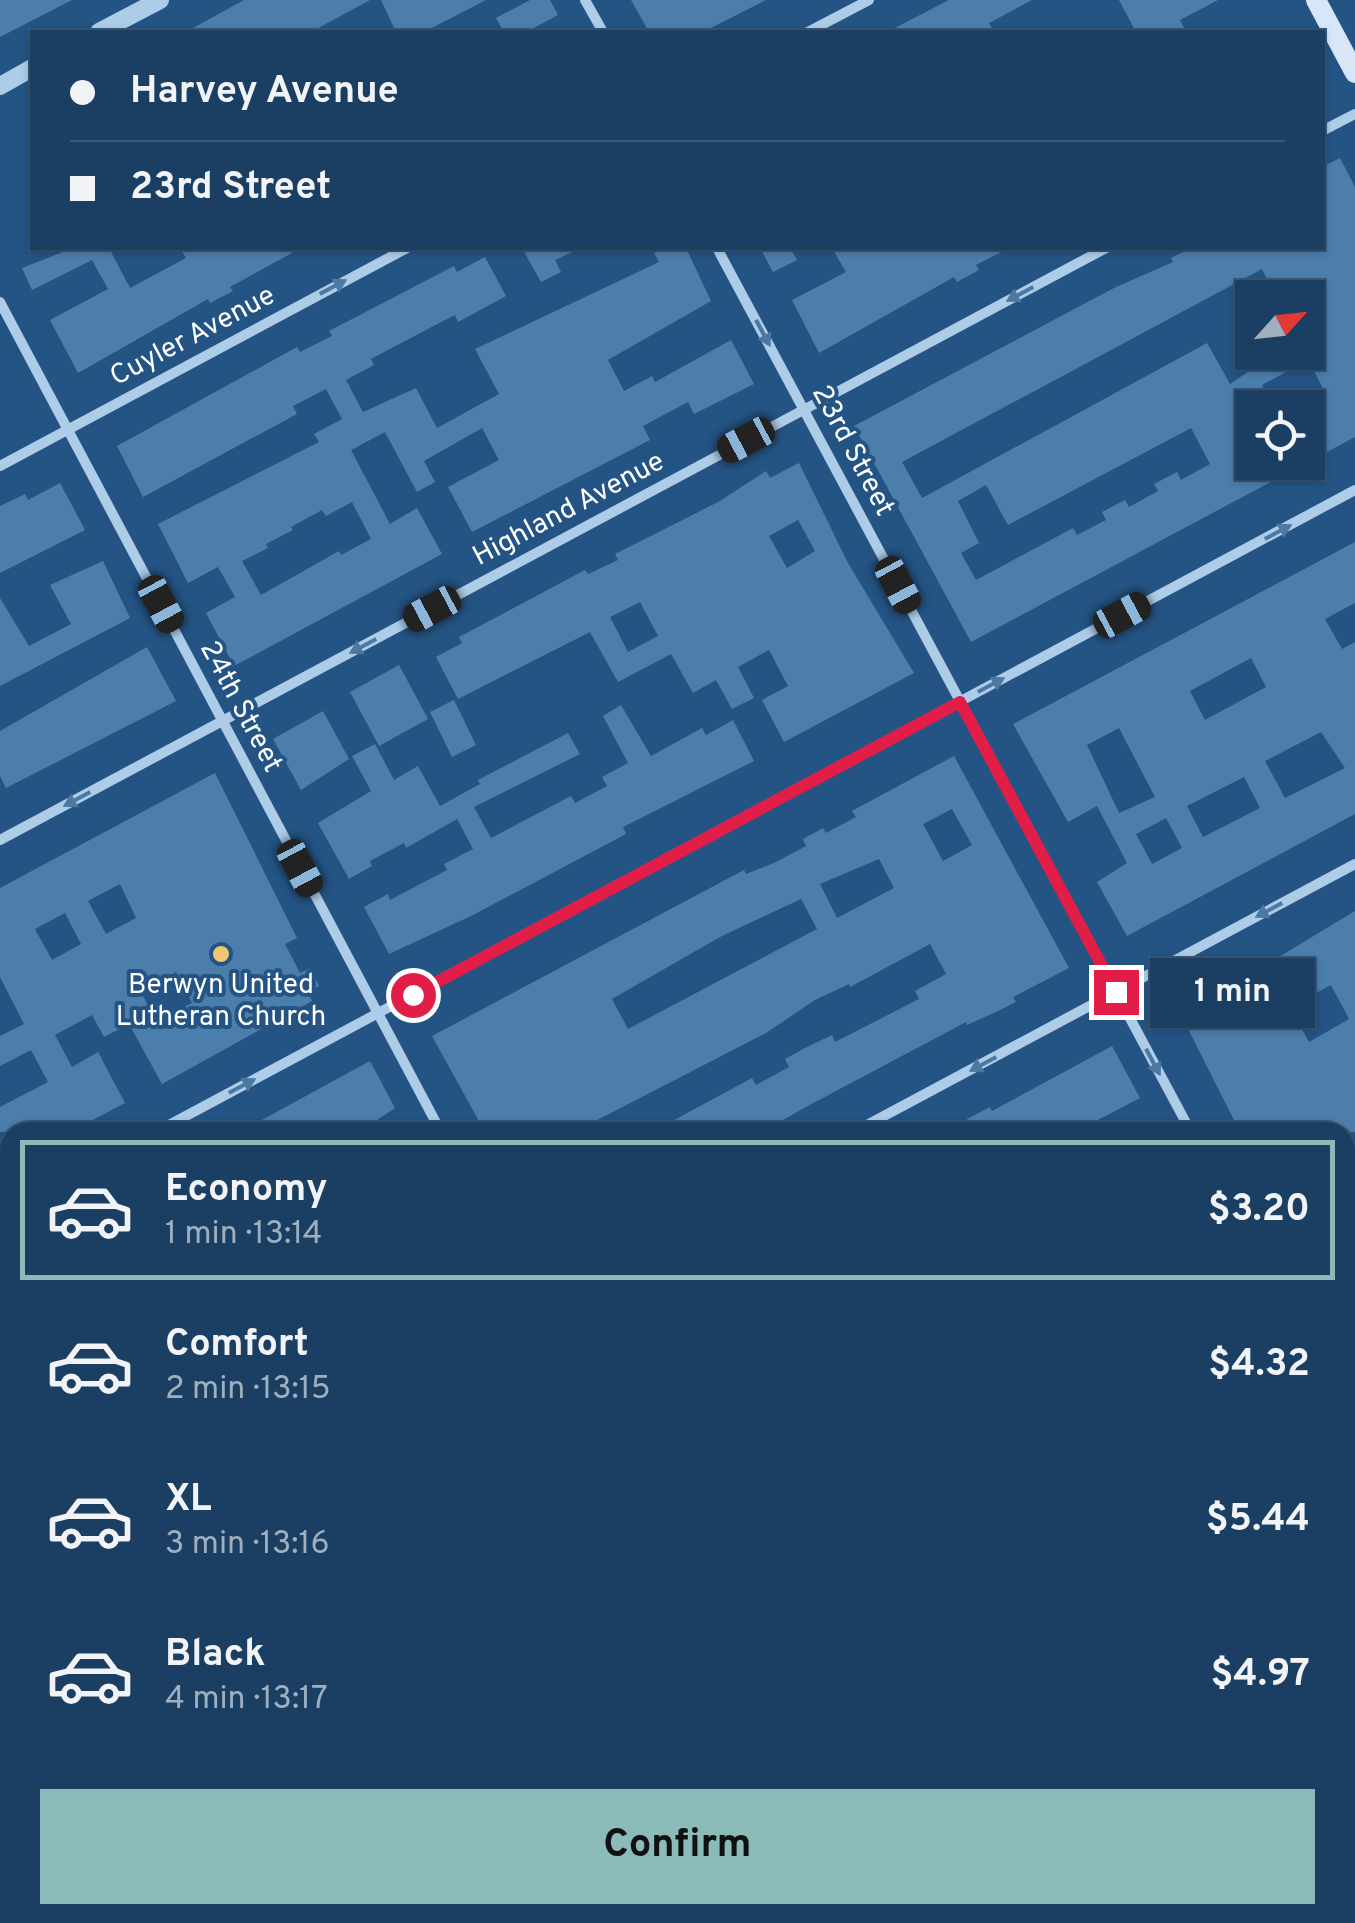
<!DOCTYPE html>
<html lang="en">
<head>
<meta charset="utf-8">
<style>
	:root { --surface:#1b3f63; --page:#244669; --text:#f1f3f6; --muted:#a0afbe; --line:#395878; --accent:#8bbbb9 }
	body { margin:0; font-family:Overpass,sans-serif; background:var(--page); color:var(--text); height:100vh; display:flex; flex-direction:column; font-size:38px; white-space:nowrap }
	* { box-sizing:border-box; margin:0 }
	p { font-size:32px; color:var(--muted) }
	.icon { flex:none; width:55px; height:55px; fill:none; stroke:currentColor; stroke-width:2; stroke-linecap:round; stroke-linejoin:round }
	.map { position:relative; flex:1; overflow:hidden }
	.sheet { position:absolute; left:0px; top:1122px; width:1355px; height:802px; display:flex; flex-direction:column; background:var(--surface); border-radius:30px 30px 0 0; box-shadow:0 2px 8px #0004,0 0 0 2px var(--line) }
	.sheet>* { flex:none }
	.guide { position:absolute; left:30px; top:30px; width:1295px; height:220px; border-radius:0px; box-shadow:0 2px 8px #0004,0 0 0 2px var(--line); display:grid; align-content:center; height:220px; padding:0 40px; background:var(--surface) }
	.needle { width:65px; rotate:63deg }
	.controls { position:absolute; left:1235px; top:280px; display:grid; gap:20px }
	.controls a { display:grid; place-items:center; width:90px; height:90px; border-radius:0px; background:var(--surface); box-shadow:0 2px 8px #0004,0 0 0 2px var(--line); font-size:50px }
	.end { position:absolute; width:45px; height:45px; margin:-22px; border:12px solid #e11d48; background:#fff; box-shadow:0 0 0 5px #fff }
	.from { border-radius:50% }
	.bubble { position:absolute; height:70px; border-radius:0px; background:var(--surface); box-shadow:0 2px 8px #0004,0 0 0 2px var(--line); font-size:32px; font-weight:700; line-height:70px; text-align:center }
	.car { position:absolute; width:30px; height:60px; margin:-30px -15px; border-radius:12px; box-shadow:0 0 8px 2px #0007; background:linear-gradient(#222 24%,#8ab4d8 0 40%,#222 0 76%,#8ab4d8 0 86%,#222 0) }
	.guide b { display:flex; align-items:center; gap:35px; height:95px; font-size:38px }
	.guide b+b { border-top:2px solid var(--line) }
	.guide i { width:25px; height:25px; background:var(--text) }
	ul { padding:18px 0 0; list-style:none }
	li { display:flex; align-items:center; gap:30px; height:140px; margin:0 20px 15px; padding:0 20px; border:5px solid transparent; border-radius:0px }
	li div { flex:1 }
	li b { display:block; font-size:38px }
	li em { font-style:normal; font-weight:700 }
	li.on { border-color:var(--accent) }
	li>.icon { width:90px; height:90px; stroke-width:1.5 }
	.cta { display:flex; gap:20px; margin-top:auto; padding:20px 40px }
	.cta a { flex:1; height:115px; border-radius:0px; background:var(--accent); color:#111; font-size:40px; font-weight:700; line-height:115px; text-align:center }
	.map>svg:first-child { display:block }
	.building { fill:#4c7eac; fill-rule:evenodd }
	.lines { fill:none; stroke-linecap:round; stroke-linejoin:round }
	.minor { stroke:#adcce8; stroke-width:10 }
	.tertiary { stroke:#adcce8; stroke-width:18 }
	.secondary { stroke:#d7e7f7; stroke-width:20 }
	.oneway { fill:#4d78a2 }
	.route { stroke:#e11d48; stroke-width:12 }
	.poi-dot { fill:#f3c471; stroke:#245484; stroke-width:4 }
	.labels { text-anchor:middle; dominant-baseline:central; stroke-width:8; stroke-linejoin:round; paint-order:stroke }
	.street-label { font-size:28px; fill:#fff; stroke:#245484 }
	.poi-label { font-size:28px; fill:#fff; stroke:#245484 }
</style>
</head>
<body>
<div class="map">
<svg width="1355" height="1923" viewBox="0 0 1355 1923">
	<rect width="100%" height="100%" fill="#245484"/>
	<g class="building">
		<polygon points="0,0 72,0 0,37"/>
		<polygon points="244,0 370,0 311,32 186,32"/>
		<polygon points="381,0 486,0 424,32 396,32"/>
		<polygon points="530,0 550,0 558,15 526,32 504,32 496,18"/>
		<polygon points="631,0 766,0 703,32 649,32"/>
		<polygon points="949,0 1032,0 989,23 994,32 887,32"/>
		<polygon points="1119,0 1218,0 1180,20 1186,32 1136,32"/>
		<path d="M1340,158l15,29v250l-47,25v-61l17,-9 -17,-32 -46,25 12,23h-22v54h56l-337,180 -117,-216 260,-138 59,-26 -2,-4 20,-10h131v-81zM1262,269l14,29h32v54h-31l-47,32 -23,-41 -285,155 -20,-36zM1191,428l19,36 -29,16 -4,-8 -23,12 4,7 -29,16 -4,-7 -23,12 4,8 -29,15 -4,-7 -97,52 -15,-27 18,-10 -21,-42 28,-16 22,40z"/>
		<polygon points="73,248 115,248 110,250 130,288 186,258 180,248 301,248 230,287 233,291 210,303 208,299 78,373 50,320 108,289 92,260 32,290 22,268"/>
		<polygon points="522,248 581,248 555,260 561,272 541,282"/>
		<path d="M663,248h23l25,53 -103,59 16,31 28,-15 3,6 76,-42 23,44 -60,30 -6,-12 -45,24 7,14 -178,92 -24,-45 51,-27 -17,-32 -58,33 11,21 -18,10 -32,-60 -34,18 39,74 27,-16 25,46 -208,112 -28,-53 29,-16 -17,-30 -30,16 -30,-59 161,-82 -5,-8 28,-15 -16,-30 -33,17 4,8 -154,83 -26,-51 180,-99 3,5 32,-16 -3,-5 125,-65 3,6 28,-15 21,39 -48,26 -3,-7 -33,17 -51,27 3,6 -28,15 17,32 53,-24 21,40 62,-34 -24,-45 184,-87 -5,-9zM352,502l19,37 -30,16 -2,-4 -78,44 -19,-34 26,-13 -2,-4 27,-14 -2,-3 31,-17 4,6z"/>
		<polygon points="760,248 790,248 797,260 773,272"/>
		<polygon points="832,248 1009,248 976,265 979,270 957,282 954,277 819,353 792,300 846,272"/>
		<path d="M799,463l49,100 66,110 -130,69 -22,-42 26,-14 -19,-36 -31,17 16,31 -22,11 -16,-29 -23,13 -22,-39 -53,28 -28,-50 -132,67 -22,-42 26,-14 -3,-6 126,-67 3,4 30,-14 -3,-6 105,-53 46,-30 4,7zM798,520l17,31 -28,17 -18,-32zM640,602l18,34 -30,16 -18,-35z"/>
		<polygon points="60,483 85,530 0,573 0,506 25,494 28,500"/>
		<path d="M1355,542v61l-30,16 17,30 13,-7v172l-228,122 -30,-54 30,-19 -30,-57 -29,16 -55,-98zM1251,658l15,29 -61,33 -15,-29zM1119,728l36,69 -36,16 -32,-68zM1321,732l24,36 -60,30 -20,-37zM1244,777l16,31 -57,29 -16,-31zM1166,818l16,30 -30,16 -16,-30z"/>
		<polygon points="103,561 130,618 0,686 0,598 29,646 71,624 50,585"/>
		<polygon points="147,647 176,701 6,788 0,776 0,731"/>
		<polygon points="399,665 428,719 379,746 350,692"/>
		<polygon points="454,700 476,745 452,757 430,712"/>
		<polygon points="621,705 651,756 702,728 706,735 733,720 754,761 623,827 626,834 471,916 389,954 364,907 388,894 390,900 447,870 444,864 473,849 457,819 406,848 404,843 370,861 372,866 349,879 318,823 371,791 352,756 375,744 394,780 418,766 440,806 480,784 478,780 568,733 580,754 474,807 491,838 571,796 575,803 607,786 602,777 628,763 603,716"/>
		<polygon points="323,711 349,759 301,790 273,739"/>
		<path d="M954,756l115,212 -56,29 3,5 -20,10 -29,13 -1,-3 -162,86 -28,16 5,8h-129l100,-54 4,7 33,-18 -4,-8 20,-11 27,-13 3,7 84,-43 -4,-8 31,-17 -16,-30 -80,43 -1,-3 -34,16 -49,33 -192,99h-89l-53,-96 312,-166 2,4 28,-11 32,-17 -3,-7 20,-11 3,5 30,-16 -4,-6zM952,809l20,36 -29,16 -20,-37zM879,859l15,29 -57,30 -17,-34zM801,899l16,30 -189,100 -16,-30 108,-62z"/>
		<path d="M215,773l82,165 -12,6 15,29 10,-5 9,18 -11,6 4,9 -150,83 -33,-60 -25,13 -12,-22 -37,20 17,32 26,-15 27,51 -55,29h-70v-25l48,-25 -17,-32 -31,16v-30l24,-12 -24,-47v-89zM120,884l16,34 -30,16 -18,-33zM65,913l16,31 -29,16 -17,-31zM176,972l16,31 -35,18 -17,-30z"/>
		<path d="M1355,911v221h-115l-64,-127 87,-47 4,6zM1331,985l18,34 -40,23 -19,-35z"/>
		<polygon points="1112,1046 1140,1098 1075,1132 974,1132 967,1119 990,1107 992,1111"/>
		<polygon points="370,1061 395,1108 359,1132 240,1132"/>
	</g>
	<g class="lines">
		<g class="minor">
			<polyline points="585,0 603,32"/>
			<polyline points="808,32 869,0"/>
			<polyline points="1322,131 1355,114"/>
			<polyline points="717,248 1191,1132"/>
			<polyline points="0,302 441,1132"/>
			<polyline points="0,466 407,248"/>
			<polyline points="0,840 1106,248"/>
			<polyline points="156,1132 1355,490"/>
			<polyline points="854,1132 1355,864"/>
			<polyline points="0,1216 10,1211"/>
			<polyline points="1345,1252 1355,1246"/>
			<polyline points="1345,1418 1355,1437"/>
			<polyline points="0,1590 10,1584"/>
			<polyline points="1345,1627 1355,1622"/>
			<polyline points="0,1711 10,1730"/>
			<polyline points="859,1915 863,1923"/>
			<polyline points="93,1923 108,1915"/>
			<polyline points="794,1923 809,1915"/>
		</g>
		<g class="tertiary">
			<polyline points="99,32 160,0"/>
			<polyline points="0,86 32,68"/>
		</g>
		<polyline class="secondary" points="1316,0 1355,73"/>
	</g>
	<defs><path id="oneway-solid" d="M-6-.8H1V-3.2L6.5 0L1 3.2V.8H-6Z" transform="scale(2.5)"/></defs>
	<g class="oneway">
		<use href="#oneway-solid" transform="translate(333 287) rotate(-28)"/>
		<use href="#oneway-solid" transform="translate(1020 294) rotate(152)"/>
		<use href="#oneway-solid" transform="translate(763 333) rotate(62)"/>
		<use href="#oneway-solid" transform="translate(1278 532) rotate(-28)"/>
		<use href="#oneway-solid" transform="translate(363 646) rotate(152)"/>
		<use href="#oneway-solid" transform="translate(991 685) rotate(-28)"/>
		<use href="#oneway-solid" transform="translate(77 799) rotate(152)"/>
		<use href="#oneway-solid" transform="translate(1269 910) rotate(152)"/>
		<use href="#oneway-solid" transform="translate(1153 1062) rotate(62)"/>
		<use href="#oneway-solid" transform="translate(983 1064) rotate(152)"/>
		<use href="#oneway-solid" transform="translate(242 1086) rotate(-28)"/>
	</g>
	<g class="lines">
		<polyline class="route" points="413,995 960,702 1116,992"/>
	</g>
	<circle class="poi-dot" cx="221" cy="954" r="10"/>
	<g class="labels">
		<g class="street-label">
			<text transform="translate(193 337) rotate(-28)">Cuyler Avenue</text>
			<text transform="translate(852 451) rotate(62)">23rd Street</text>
			<text transform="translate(569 510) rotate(-28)">Highland Avenue</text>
			<text transform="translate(240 707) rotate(62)">24th Street</text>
		</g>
		<g class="poi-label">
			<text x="221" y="986">Berwyn United<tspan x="221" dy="32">Lutheran Church</tspan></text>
		</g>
	</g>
</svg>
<div class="controls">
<a><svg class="needle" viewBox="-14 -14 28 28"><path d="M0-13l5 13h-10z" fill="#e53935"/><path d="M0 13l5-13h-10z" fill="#a0afbe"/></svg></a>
<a><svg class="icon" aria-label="locate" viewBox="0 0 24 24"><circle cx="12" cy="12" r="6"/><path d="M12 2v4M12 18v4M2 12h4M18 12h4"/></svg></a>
</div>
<i class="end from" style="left:413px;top:995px"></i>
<i class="end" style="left:1116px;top:992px"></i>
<div class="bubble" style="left:1150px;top:958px;width:165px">1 min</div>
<i class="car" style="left:746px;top:440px;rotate:242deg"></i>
<i class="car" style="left:898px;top:585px;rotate:152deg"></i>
<i class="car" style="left:161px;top:604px;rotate:152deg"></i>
<i class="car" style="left:432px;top:609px;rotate:242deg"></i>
<i class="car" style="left:1122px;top:615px;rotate:62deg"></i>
<i class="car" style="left:300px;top:868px;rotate:152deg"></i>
<div class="guide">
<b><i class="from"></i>Harvey Avenue</b>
<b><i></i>23rd Street</b>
</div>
<section class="sheet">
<ul>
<li class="on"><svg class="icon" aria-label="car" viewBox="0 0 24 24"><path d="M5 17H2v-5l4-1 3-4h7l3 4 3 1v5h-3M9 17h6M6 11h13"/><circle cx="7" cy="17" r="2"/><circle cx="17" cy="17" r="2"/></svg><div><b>Economy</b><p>1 min · 13:14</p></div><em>$3.20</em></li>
<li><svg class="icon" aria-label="car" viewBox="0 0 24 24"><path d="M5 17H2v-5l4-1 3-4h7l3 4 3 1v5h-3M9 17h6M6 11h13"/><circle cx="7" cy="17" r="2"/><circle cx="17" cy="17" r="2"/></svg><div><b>Comfort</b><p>2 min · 13:15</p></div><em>$4.32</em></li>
<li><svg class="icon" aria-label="car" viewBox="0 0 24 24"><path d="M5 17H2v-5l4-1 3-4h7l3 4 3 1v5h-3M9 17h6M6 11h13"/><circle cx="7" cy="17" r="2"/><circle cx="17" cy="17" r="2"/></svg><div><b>XL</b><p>3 min · 13:16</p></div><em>$5.44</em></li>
<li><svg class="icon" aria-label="car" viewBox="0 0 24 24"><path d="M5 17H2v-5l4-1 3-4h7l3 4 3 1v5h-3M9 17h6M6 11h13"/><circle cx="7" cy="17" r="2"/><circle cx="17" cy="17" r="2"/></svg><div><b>Black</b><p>4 min · 13:17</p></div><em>$4.97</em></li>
</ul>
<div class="cta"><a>Confirm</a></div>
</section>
</div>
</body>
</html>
